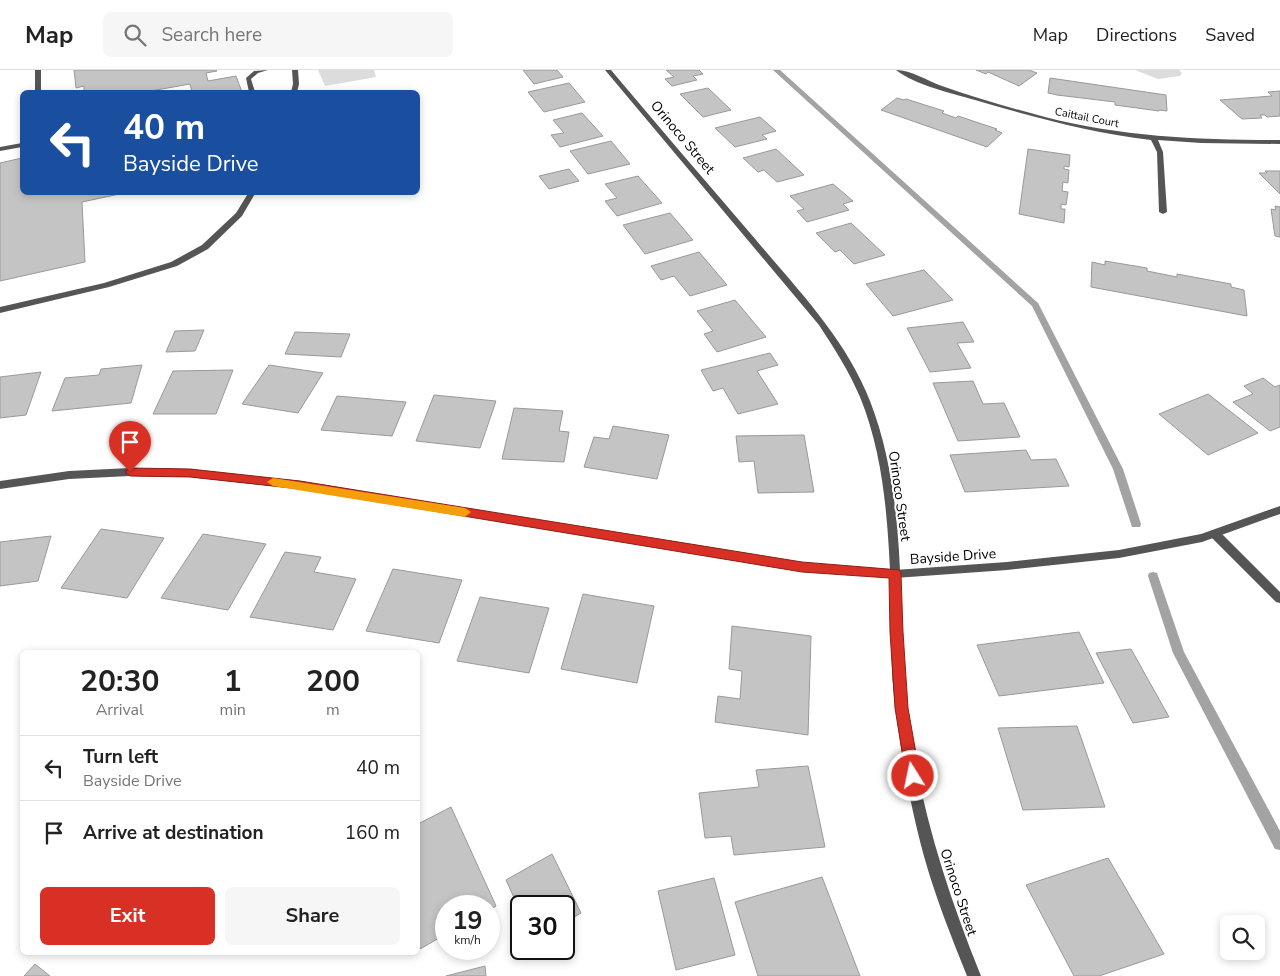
<!DOCTYPE html>
<style>
body{margin:0;font-family:"Nunito Sans",sans-serif;background:#f6f6f6;color:#222;height:100vh;display:flex;flex-direction:column;font-size:19px;white-space:nowrap}
*{box-sizing:border-box;margin:0}
p{font-size:16px;color:#767676}
.icon{flex:none;width:28px;height:28px;fill:none;stroke:currentColor;stroke-width:2;stroke-linecap:round;stroke-linejoin:round}
.map{position:relative;flex:1;overflow:hidden}
.drawer{position:absolute;left:20px;top:580px;width:400px;height:305px;display:flex;flex-direction:column;background:#fff;border-radius:8px;box-shadow:0 2px 8px #0003}
.drawer>*{flex:none}
.hud{position:absolute;left:20px;top:20px;width:400px;height:105px;border-radius:8px;box-shadow:0 2px 8px #0003;background:#1a4fa0;color:#fff;overflow:hidden}
.controls{position:absolute;left:1220px;top:845px;display:grid;gap:10px}
.controls a{display:grid;place-items:center;width:45px;height:45px;border-radius:8px;background:#fff;box-shadow:0 2px 8px #0003;font-size:25px}
.speed{position:absolute;left:435px;top:825px;display:flex;gap:10px;font-size:25px;font-weight:700;text-align:center}
.speed>*{display:grid;place-content:center;width:65px;height:65px;border-radius:50%;background:#fff;box-shadow:0 2px 8px #0003;line-height:1}
.speed small{font-size:12px;font-weight:400}
.speed .limit{border:2px solid #111;border-radius:8px;background:#fff;color:#111}
.pin{position:absolute;display:grid;place-items:center;width:42px;height:42px;color:#fff;margin:-51px -21px;border-radius:50% 50% 50% 0;rotate:-45deg;box-shadow:0 0 5px #0007}
.pin .icon{rotate:45deg}
.me{position:absolute;width:55px;margin:-28px;rotate:350deg;stroke-linejoin:round;filter:drop-shadow(0 0 4px #0008)}
.turn{display:flex;align-items:center;gap:18px;height:105px;padding:0 20px;font-size:22px}
.turn .icon{width:65px;height:65px;stroke-width:2.5}
.turn b{display:block;font-size:35px;line-height:42px}
.eta{display:flex;justify-content:space-evenly;align-items:center;height:85px;text-align:center}
.eta b{font-size:30px;font-weight:700;line-height:35px}
.action{display:flex;gap:10px;margin-top:auto;padding:10px 20px}
.action a{flex:1;height:58px;border-radius:8px;background:#d93025;color:#fff;font-size:20px;font-weight:700;line-height:58px;text-align:center}
.action a+a{background:#f6f6f6;color:#222}
ul{padding:0;list-style:none}
li{display:flex;align-items:center;gap:15px;height:65px;padding:0 20px;border-top:1px solid #e0e0e0}
li div{flex:1}
li b{display:block;font-size:19px}
li em{font-style:normal}
header{display:flex;align-items:center;gap:30px;box-sizing:border-box;height:70px;padding:0 25px;background:#fff;border-bottom:1px solid #e0e0e0}
header strong{font-size:24px}
nav{display:flex;gap:28px;margin-inline-start:auto;font-size:18px}
.search{width:350px;height:45px;background:#f6f6f6;display:flex;align-items:center;gap:12px;box-sizing:border-box;padding:0 18px;border-radius:8px;color:#767676;font-size:19px}
.map>svg:first-child{display:block}
.green{fill:#dcdcdc}
.lines{fill:none;stroke-linecap:round;stroke-linejoin:round}
.stream{fill:#a3a3a3;fill-rule:evenodd}
.building{fill:#c4c4c4;stroke:#999}
.service{fill:#555;fill-rule:evenodd}
.minor{fill:#555;fill-rule:evenodd}
.tertiary{fill:#555;fill-rule:evenodd}
.route{fill:#d93025;stroke:#8d1f18}
.slow{fill:#f59e0b}
.labels{text-anchor:middle;stroke-width:4;stroke-linejoin:round;paint-order:stroke}
.far-street-label{font-size:11px;fill:#000;stroke:#fff}
.street-label{font-size:14px;fill:#000;stroke:#fff}
</style>
<header>
<strong>Map</strong>
<div class="search"><svg class="icon" aria-label="search" viewBox="0 0 24 24"><circle cx="10" cy="10" r="6"/><path d="M15 15l6 6"/></svg>Search here</div>
<nav><a>Map</a><a>Directions</a><a>Saved</a></nav>
</header>
<div class="map">
<svg width="1280" height="906" viewBox="0 0 1280 906">
<rect width="100%" height="100%" fill="#fff"/>
<!-- green -->
<g class="green">
<polygon points="318,0 374,0 376,7 325,16"/>
<polygon points="1135,0 1179,0 1182,3 1180,6 1158,9"/>
</g>
<g class="lines">
<!-- stream -->
<g class="stream">
<polygon points="773,0 780,0 1038,233 1123,399 1141,454 1140,457 1132,457 1131,454 1113,399 1032,236"/>
<polygon points="1153,502 1157,503 1158,506 1184,582 1280,761 1280,780 1275,779 1173,583 1148,506 1149,503"/>
</g>
</g>
<!-- building -->
<g class="building">
<polygon points="74,0 216,0 217,1 206,3 208,11 236,6 242,22 192,22 190,14 145,22 84,22 84,16 76,18"/>
<polygon points="523,0 557,0 563,7 534,14"/>
<polygon points="666,0 699,0 703,4 693,6 697,10 672,16 665,9 674,7"/>
<polygon points="976,0 1029,0 1037,3 1019,16 988,2 986,4"/>
<polygon points="1050,8 1166,25 1167,41 1159,40 1159,41 1115,35 1115,32 1057,25 1048,23"/>
<polygon points="569,13 585,32 544,42 528,22"/>
<polygon points="708,18 731,40 703,47 680,24"/>
<polygon points="1280,21 1280,46 1267,47 1265,45 1260,45 1262,48 1242,49 1220,30 1272,26 1268,22"/>
<polygon points="897,28 904,30 906,29 944,41 942,43 956,48 958,46 997,59 995,60 1002,63 987,77 881,40"/>
<polygon points="582,43 603,66 560,77 551,65 564,63 553,50"/>
<polygon points="760,47 776,61 762,65 767,69 735,77 715,58"/>
<polygon points="611,71 630,94 588,104 570,81"/>
<polygon points="776,79 804,105 777,112 764,100 758,102 743,88"/>
<polygon points="1028,79 1070,85 1069,97 1064,96 1064,99 1069,100 1068,113 1063,112 1062,121 1068,122 1066,135 1061,134 1061,139 1065,139 1064,153 1019,144"/>
<polygon points="22,88 22,122 129,122 82,132 85,192 0,211 0,93"/>
<polygon points="569,99 579,111 549,119 539,106"/>
<polygon points="1265,101 1280,101 1280,124 1259,103 1267,103"/>
<polygon points="638,106 662,133 617,146 605,131 617,128 605,114"/>
<polygon points="833,114 853,131 843,134 849,140 807,152 797,141 804,139 790,126"/>
<polygon points="1275,136 1280,137 1280,167 1275,166 1271,139 1276,140"/>
<polygon points="670,143 693,170 645,184 623,155"/>
<polygon points="851,153 885,185 854,194 840,180 835,182 816,163"/>
<polygon points="699,182 727,215 690,226 674,206 661,210 651,196"/>
<polygon points="1105,191 1147,198 1147,201 1177,207 1177,204 1231,214 1231,217 1244,220 1247,246 1091,217 1092,192 1105,195"/>
<polygon points="924,200 953,230 893,246 866,214"/>
<polygon points="735,230 766,267 717,282 704,264 713,261 697,241"/>
<polygon points="963,252 974,272 957,273 971,298 930,302 907,258"/>
<polygon points="204,260 195,281 166,282 175,261"/>
<polygon points="295,262 350,264 341,287 285,284"/>
<polygon points="770,283 778,295 757,301 778,334 738,344 723,318 713,321 701,300"/>
<polygon points="142,295 131,333 52,341 65,308 99,305 101,299"/>
<polygon points="269,295 323,303 298,343 242,334"/>
<polygon points="233,300 216,344 153,344 173,301"/>
<polygon points="41,302 26,345 0,348 0,307"/>
<polygon points="1263,308 1275,317 1280,315 1280,357 1270,361 1233,332 1253,324 1244,316"/>
<polygon points="973,311 983,334 1004,333 1020,367 958,371 933,313"/>
<polygon points="1208,324 1258,363 1208,385 1159,344"/>
<polygon points="434,325 496,331 480,378 416,371"/>
<polygon points="337,326 406,332 392,366 321,360"/>
<polygon points="514,338 563,341 559,361 569,362 564,392 502,389"/>
<polygon points="613,356 669,365 657,409 584,397 594,367 609,369"/>
<polygon points="804,365 814,422 758,423 754,391 739,392 736,366"/>
<polygon points="1026,380 1031,390 1056,389 1069,416 965,422 950,385"/>
<polygon points="101,459 164,468 127,528 61,518"/>
<polygon points="203,464 266,474 228,540 161,528"/>
<polygon points="51,466 38,511 0,516 0,472"/>
<polygon points="285,482 321,487 314,502 356,509 333,560 250,547"/>
<polygon points="393,499 462,510 439,573 366,561"/>
<polygon points="583,524 654,536 637,613 561,599"/>
<polygon points="480,527 549,538 529,603 457,591"/>
<polygon points="732,556 811,566 808,665 715,652 718,626 740,629 742,601 729,599"/>
<polygon points="1079,562 1104,613 999,626 977,575"/>
<polygon points="1131,579 1169,647 1133,653 1096,583"/>
<polygon points="1077,656 1105,737 1023,740 998,658"/>
<polygon points="808,696 825,777 734,785 731,766 705,768 699,723 759,717 756,700"/>
<polygon points="451,737 496,836 489,840 489,836 446,836 446,864 420,879 418,872 418,754"/>
<polygon points="552,784 581,843 564,853 564,836 521,836 521,843 506,810"/>
<polygon points="1108,788 1164,884 1099,906 1074,906 1026,815"/>
<polygon points="822,807 860,906 758,906 735,832"/>
<polygon points="714,808 735,885 676,900 658,821"/>
<polygon points="35,894 50,906 24,906"/>
<polygon points="485,896 486,906 446,906"/>
</g>
<g class="lines">
<!-- service -->
<g class="service">
<rect x="35" y="0" width="6" height="22"/>
<polygon points="268,0 258,3 251,9 255,22 249,22 246,8 254,1"/>
<polygon points="292,0 298,0 299,14 297,22 291,22 293,14"/>
<polygon points="22,73 22,77 0,81 0,77"/>
<polygon points="249,122 256,122 242,146 208,179 177,196 109,217 0,243 0,237 104,213 171,192 202,175 236,143"/>
<polygon points="1215,460 1219,461 1280,522 1280,533 1276,532 1211,467 1210,464 1211,461"/>
</g>
<!-- minor -->
<g class="minor">
<path d="M 605,0 L 611,0 C 659,57 708,114 756,170 C 798,220 846,269 870,331 C 894,393 899,460 901,526 C 902,558 902,590 905,622 C 916,724 943,812 981,906 L 967,906 C 953,871 939,836 928,800 C 911,743 901,684 894,626 C 890,591 892,555 891,520 C 888,456 885,388 860,327 C 849,301 834,278 819,255 Z"/>
<path d="M 896,0 C 911,0 928,11 942,16 C 976,28 1011,38 1045,47 C 1122,67 1201,70 1280,70 L 1280,74 L 1201,73 L 1158,70 L 1163,82 L 1167,142 L 1163,144 L 1159,142 L 1157,82 L 1151,70 C 1091,63 1033,47 975,30 C 951,23 915,15 896,0 Z"/>
</g>
<!-- tertiary -->
<polygon class="tertiary" points="130,398 190,399 300,411 802,493 895,500 1007,492 1119,480 1201,464 1280,436 1280,444 1202,472 1119,488 1007,500 895,508 802,501 300,419 190,407 130,406 69,409 0,419 0,411 69,401"/>
</g>
<!-- route -->
<polygon class="route" points="130,398 190,399 300,411 802,492 900,500 901,504 903,562 908,638 920,706 918,711 913,713 908,711 906,706 895,638 890,562 889,508 802,502 300,419 190,407 130,406 125,402"/>
<!-- slow -->
<polygon class="slow" points="273,408 465,438 471,442 465,447 273,416 267,412"/>
<g class="labels">
<!-- far-street labels -->
<g class="far-street-label">
<text transform="translate(1087 47) rotate(11)" y="4">Caittail Court</text>
</g>
<!-- street labels -->
<g class="street-label">
<text transform="translate(683 67) rotate(50)" y="5">Orinoco Street</text>
<text transform="translate(900 426) rotate(82)" y="5">Orinoco Street</text>
<text transform="translate(953 486) rotate(-4)" y="5">Bayside Drive</text>
<text transform="translate(959 822) rotate(72)" y="5">Orinoco Street</text>
</g>
</g>
</svg>
<div class="controls">
<a><svg class="icon" aria-label="search" viewBox="0 0 24 24"><circle cx="10" cy="10" r="6"/><path d="M15 15l6 6"/></svg></a>
</div>
<div class="speed"><div>19<small>km/h</small></div><div class="limit">30</div></div>
<div class="pin" style="left:130px;top:402px;background:#d93025"><svg class="icon" aria-label="arrive" viewBox="0 0 24 24"><path d="M6 21V4h12l-3 4 3 4H6"/></svg></div>
<svg class="me" style="left:913px;top:706px" viewBox="-20 -20 40 40"><circle r="17" fill="#d93025" stroke="#fff" stroke-width="3"/><path d="M0-11L8 9 0 5-8 9z" fill="#fff"/></svg>
<div class="hud">
<div class="turn"><svg class="icon" aria-label="left" viewBox="0 0 24 24"><path d="M17 20v-9H6M10 6l-5 5 5 5"/></svg><div><b>40 m</b>Bayside Drive</div></div>
</div>
<section class="drawer">
<div class="eta">
<div><b>20:30</b><p>Arrival</p></div>
<div><b>1</b><p>min</p></div>
<div><b>200</b><p>m</p></div>
</div>
<ul>
<li><svg class="icon" aria-label="left" viewBox="0 0 24 24"><path d="M17 20v-9H6M10 6l-5 5 5 5"/></svg><div><b>Turn left</b><p>Bayside Drive</p></div><em>40 m</em></li>
<li><svg class="icon" aria-label="arrive" viewBox="0 0 24 24"><path d="M6 21V4h12l-3 4 3 4H6"/></svg><div><b>Arrive at destination</b></div><em>160 m</em></li>
</ul>
<div class="action"><a>Exit</a><a>Share</a></div>
</section>
</div>
